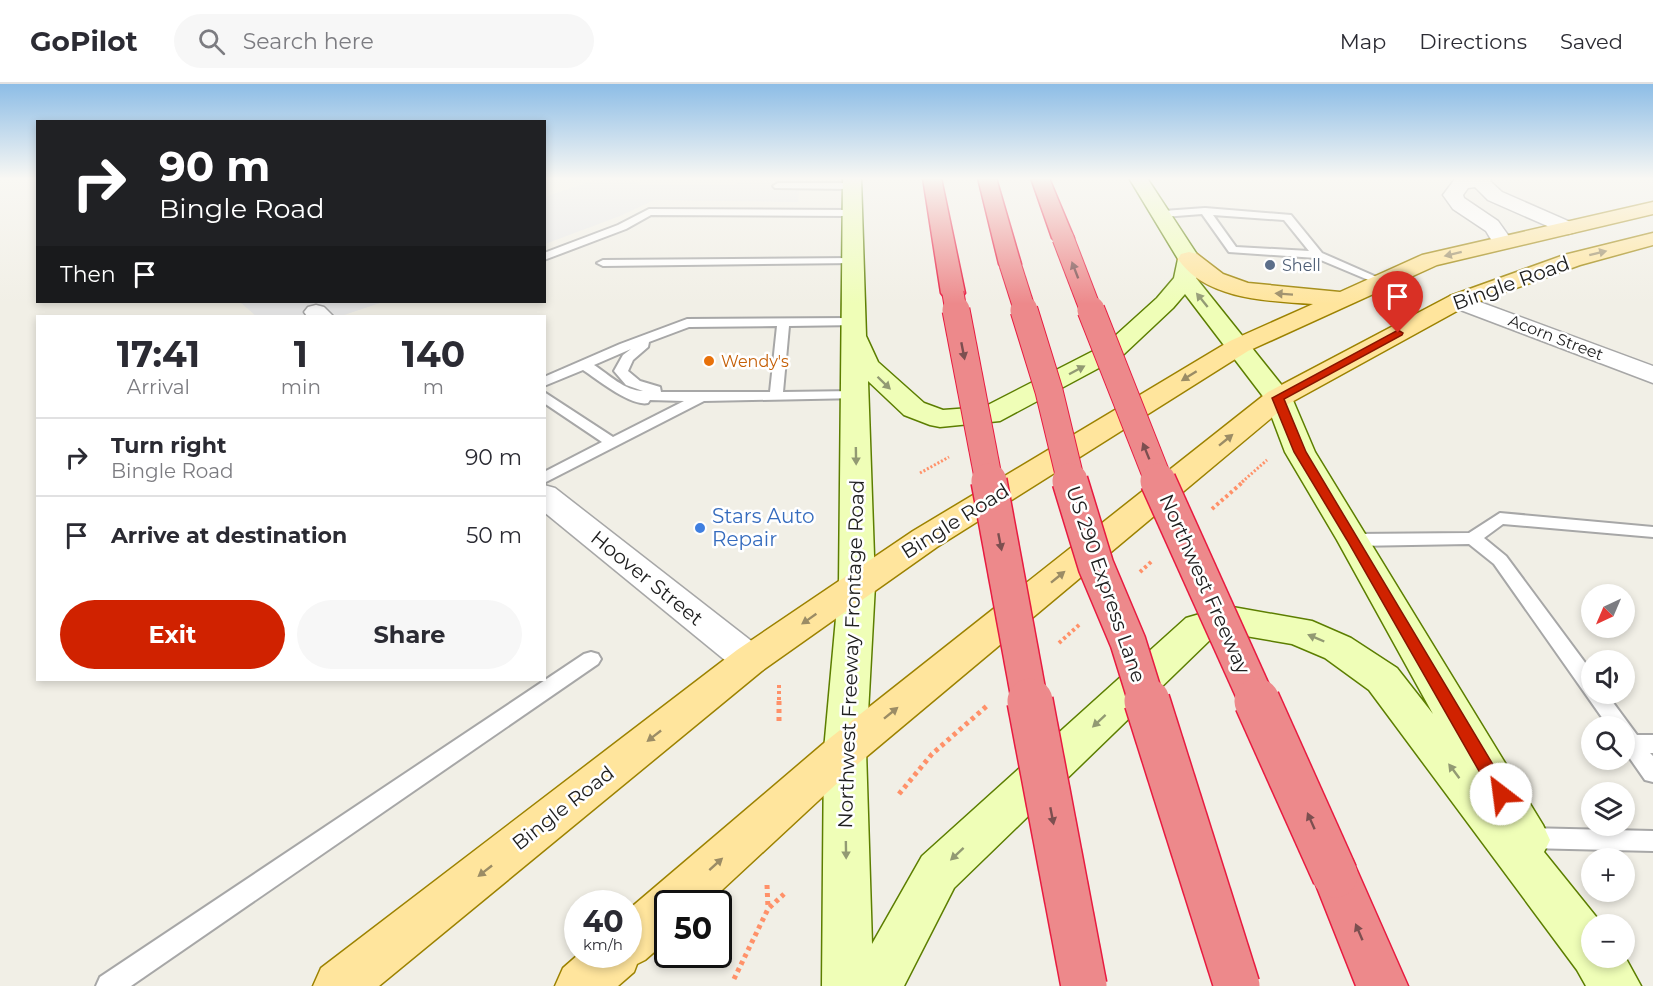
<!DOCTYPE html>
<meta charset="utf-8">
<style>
body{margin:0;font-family:Montserrat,sans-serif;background:#f7f7f7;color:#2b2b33;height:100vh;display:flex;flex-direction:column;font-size:22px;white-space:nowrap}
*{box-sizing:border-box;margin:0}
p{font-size:20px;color:#7c7c81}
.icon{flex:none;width:33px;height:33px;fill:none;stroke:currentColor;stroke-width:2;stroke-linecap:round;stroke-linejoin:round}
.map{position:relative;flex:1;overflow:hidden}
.drawer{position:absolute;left:36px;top:231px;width:510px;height:366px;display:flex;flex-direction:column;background:#fff;border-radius:0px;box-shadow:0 3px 9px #0003}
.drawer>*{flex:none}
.banner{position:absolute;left:36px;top:36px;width:510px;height:183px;border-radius:0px;box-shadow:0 3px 9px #0003;background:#202124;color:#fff;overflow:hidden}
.needle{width:39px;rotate:224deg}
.buttons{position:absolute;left:1581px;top:500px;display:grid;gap:12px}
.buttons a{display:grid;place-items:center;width:54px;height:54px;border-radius:50%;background:#fff;box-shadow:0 3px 9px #0003;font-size:30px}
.speed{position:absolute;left:564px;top:806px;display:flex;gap:12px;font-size:30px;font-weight:700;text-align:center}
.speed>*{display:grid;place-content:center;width:78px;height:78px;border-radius:50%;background:#fff;box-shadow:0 3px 9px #0003;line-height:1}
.speed small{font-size:15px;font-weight:400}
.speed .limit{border:3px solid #111;border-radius:9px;background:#fff;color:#111}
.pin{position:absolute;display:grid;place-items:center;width:51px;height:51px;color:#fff;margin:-62px -26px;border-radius:50% 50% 50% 0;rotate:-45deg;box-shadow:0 0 6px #0007}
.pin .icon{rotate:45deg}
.me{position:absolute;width:66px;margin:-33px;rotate:330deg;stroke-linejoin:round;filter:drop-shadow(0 0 4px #0008)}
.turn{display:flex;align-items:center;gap:21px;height:126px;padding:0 24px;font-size:27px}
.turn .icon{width:78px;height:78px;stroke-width:2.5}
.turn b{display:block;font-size:42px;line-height:51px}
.then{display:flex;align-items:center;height:57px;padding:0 24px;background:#0003;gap:12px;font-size:22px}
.eta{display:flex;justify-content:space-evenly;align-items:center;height:102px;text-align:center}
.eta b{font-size:36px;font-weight:700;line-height:42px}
.primary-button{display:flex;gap:12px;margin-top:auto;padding:12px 24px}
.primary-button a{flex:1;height:69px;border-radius:36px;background:#d02200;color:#fff;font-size:24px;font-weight:700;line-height:69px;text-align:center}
.primary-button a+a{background:#f7f7f7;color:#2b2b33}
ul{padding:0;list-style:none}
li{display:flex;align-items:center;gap:18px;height:78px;padding:0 24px;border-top:2px solid #e1e1e2}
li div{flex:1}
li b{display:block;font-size:22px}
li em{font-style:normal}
header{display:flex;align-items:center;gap:36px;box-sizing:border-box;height:84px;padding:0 30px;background:#fff;border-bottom:2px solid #e1e1e2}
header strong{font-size:28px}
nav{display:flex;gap:33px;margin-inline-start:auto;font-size:21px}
.search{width:420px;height:54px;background:#f7f7f7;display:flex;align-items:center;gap:15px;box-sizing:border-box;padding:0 21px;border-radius:33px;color:#7c7c81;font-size:22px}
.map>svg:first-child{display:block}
.parking{fill:#e8e8e8}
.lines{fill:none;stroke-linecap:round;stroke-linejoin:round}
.service-casing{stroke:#a7a7a7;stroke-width:4}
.minor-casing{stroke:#a7a7a7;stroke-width:3}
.tertiary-casing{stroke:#a7a7a7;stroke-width:3}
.secondary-casing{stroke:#5c7e00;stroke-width:3}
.primary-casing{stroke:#9c8200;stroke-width:3}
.motorway-casing{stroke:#e81b40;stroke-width:3}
.path-far2{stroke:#ff9169;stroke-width:3;stroke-dasharray:2 2;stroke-linecap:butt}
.path-far1{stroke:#ff9169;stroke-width:4;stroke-dasharray:3 3;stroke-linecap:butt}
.path{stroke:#ff9169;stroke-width:5;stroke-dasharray:4 4;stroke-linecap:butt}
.service{fill:#fff;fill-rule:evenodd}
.minor{fill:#fff;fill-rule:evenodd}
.tertiary{fill:#fff;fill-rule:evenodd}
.secondary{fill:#effeb7;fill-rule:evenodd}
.primary{fill:#ffe59d;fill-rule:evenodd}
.motorway{fill:#ed898b;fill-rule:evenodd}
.motorway-bridge-far3-casing{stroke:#e81b40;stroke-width:23;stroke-linecap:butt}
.motorway-bridge-far2-casing{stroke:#e81b40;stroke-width:29;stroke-linecap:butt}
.motorway-bridge-far1-casing{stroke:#e81b40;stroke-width:38;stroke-linecap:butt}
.motorway-bridge-casing{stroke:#e81b40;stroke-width:48;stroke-linecap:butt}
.motorway-bridge-far3{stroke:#ed898b;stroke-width:21}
.motorway-bridge-far2{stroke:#ed898b;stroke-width:27}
.motorway-bridge-far1{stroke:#ed898b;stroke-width:35}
.motorway-bridge{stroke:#ed898b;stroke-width:45}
.oneway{fill:#9b8c65}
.oneway2{fill:#7c4f50}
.oneway3{fill:#929a73}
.route{fill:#d02200;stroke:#871600;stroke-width:1.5}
.service-dot{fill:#5c6f8a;stroke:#fff;stroke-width:2}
.food-dot{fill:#e8710a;stroke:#fff;stroke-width:2}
.shop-dot{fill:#3f7fe0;stroke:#fff;stroke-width:2}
.labels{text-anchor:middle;stroke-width:5;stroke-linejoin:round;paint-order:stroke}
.far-service-label{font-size:16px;fill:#4e5e75;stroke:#fff;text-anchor:start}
.far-street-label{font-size:16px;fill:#202020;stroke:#fff}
.far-food-label{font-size:16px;fill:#c56008;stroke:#fff;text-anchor:start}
.street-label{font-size:20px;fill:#202020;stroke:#fff}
.shop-label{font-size:20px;fill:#366cbe;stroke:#fff;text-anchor:start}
</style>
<header>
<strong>GoPilot</strong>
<div class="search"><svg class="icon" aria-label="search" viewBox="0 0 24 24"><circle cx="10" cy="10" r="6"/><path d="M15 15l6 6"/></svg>Search here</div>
<nav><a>Map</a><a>Directions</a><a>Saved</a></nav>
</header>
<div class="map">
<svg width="1653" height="902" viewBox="0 0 1653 902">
<rect width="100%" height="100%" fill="#f1efe6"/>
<!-- parking -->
<g class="parking">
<polygon points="601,94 625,94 642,101 736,101 743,94 801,94 798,118 654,116 620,132 545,160 545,113"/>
<polygon points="240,218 383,218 341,232 256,232"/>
</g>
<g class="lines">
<defs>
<g id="service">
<polygon points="778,99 852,99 857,102 852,105 775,104 773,102"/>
<path d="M 1205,124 L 1291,131 L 1322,169 L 1388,198 L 1382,201 L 1378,200 L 1316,174 L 1229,168 L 1202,130 L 1163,133 L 1158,130 L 1163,127 ZM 1213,131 L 1284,136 L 1309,167 L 1236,163 Z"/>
<polygon points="649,125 851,126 856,129 851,132 651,131 626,145 544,176 544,169 618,141"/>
<polygon points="852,174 857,177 856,179 603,182 597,179 603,176"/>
<path d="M 854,234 L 858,235 L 858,241 L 789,242 L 783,308 L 855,307 L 862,311 L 860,314 L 704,317 L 544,399 L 544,388 L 602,358 L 544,319 L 544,308 L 613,353 L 684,317 L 650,316 L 648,319 C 631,323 597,295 583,286 L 544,302 L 544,293 L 620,260 L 687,235 ZM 777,242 L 770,308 L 661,308 L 660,303 L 640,297 L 628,287 L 633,276 L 648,263 L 649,258 L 689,243 ZM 631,265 L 623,271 L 614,287 L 626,301 L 643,307 C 625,307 608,290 594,281 Z"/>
<polygon points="1500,429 1653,443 1653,453 1503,440 1484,454 1506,472 1592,588 1592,609 1606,609 1637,651 1653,651 1653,669 1650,669 1653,672 1653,698 1645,696 1624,666 1624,642 1608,642 1494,480 1469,460 1354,462 1348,460 1346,456 1348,452 1354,450 1469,449"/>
<polygon points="591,568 598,570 601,575 598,580 131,902 96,902 100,893 584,570"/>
<polygon points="1527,744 1653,747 1653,767 1527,764 1519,761 1516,754 1519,747"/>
</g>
<g id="minor">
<polygon points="1458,210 1653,282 1653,299 1450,222 1446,217 1450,212"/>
<polygon points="316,221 324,223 333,232 307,232 304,228 308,223"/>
<polygon points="544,401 555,404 763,566 769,576 763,586 750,591 737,586 544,428"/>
</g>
<polygon id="tertiary" points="1460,94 1492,94 1490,97 1502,108 1575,140 1578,144 1575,148 1568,150 1561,148 1488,116 1475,103 1468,104 1463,111 1464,114 1498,137 1513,158 1509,162 1502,164 1495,162 1486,147 1453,125 1443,111 1455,95"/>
<path id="secondary" d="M 843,94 L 861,94 L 866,252 L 878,278 L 924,319 L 943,326 L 984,323 L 1105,261 L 1157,214 L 1174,194 L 1178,175 L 1129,94 L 1147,94 L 1200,175 L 1196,194 L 1292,314 L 1315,368 L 1543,741 L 1550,756 L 1544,768 L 1602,840 L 1592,840 L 1592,873 L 1624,873 L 1624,871 L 1641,902 L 1586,902 L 1577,886 L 1369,606 L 1325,574 L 1292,560 L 1228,549 L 1212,554 L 954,804 L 904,902 L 822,902 L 824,666 L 839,501 ZM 1185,210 L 1265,315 L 1285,368 L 1337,456 L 1433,630 L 1397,584 L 1351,554 L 1312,537 L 1227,522 L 1186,534 L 922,772 L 872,860 L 866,666 L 875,501 L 868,297 L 904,331 L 930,341 L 940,343 L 1000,337 L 1123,271 L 1173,224 Z"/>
<g id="primary">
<path d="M 1653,118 L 1653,130 L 1437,181 L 1248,267 L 937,463 L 763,586 L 379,902 L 313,902 L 321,884 L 737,566 L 913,447 L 1230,257 L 1313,220 C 1269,217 1206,216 1178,175 L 1181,170 L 1189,168 L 1197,170 L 1223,190 L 1248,199 L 1340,208 L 1422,171 Z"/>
<polygon points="1653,149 1653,161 1580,181 1466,222 1288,320 860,678 708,819 668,819 668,856 645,876 637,880 634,888 618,902 555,902 563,884 579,870 628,870 628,826 830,654 1268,308 1450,212 1564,171"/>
</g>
<g id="motorway">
<polygon points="923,94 941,94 965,209 961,214 953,216 945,214 941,209"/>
<polygon points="978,94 996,94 1021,180 1018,185 1010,187 1002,185 999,180"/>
<polygon points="1031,94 1049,94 1074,154 1070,158 1063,160 1056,158 1052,154"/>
<polygon points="1335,769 1352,775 1408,902 1356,902 1312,791 1318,775"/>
</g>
</defs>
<!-- service casing -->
<use href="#service" class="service-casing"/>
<!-- minor casing -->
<use href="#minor" class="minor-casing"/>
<!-- tertiary casing -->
<use href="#tertiary" class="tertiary-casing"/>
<!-- secondary casing -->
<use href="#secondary" class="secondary-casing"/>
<!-- primary casing -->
<use href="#primary" class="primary-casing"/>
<!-- motorway casing -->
<use href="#motorway" class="motorway-casing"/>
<!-- path-far2 -->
<g class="path-far2">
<polyline points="920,389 949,373"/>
<polyline points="1242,398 1267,376"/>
</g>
<!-- path-far1 -->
<g class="path-far1">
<polyline points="1212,425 1244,397"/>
<polyline points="1140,488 1152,477"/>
<polyline points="1059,559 1080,540"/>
<polyline points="779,601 779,619"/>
</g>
<!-- path -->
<g class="path">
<polyline points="779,617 779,639"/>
<polyline points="899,710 932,670 988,621"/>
<polyline points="767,801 768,824"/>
<polyline points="734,895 768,825 784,810"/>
</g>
<!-- service -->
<use href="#service" class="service"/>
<!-- minor -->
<use href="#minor" class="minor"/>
<!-- tertiary -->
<use href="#tertiary" class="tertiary"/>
<!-- secondary -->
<use href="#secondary" class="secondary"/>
<!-- primary -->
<use href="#primary" class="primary"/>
<!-- motorway -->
<use href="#motorway" class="motorway"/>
<defs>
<g id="motorway-bridge-far3">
<polyline points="1063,154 1091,227"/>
<polyline points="1010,180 1025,227"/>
<polyline points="953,209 956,227"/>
</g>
<g id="motorway-bridge-far2">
<polyline points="956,226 989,398"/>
<polyline points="1024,226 1049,307 1071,398"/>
<polyline points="1091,226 1159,398"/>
</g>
<g id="motorway-bridge-far1">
<polyline points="989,397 1030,619"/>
<polyline points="1070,397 1096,482 1128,558 1147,619"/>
<polyline points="1158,397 1258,619"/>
</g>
<g id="motorway-bridge">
<polyline points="1030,617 1084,902"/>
<polyline points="1147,617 1237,902"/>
<polyline points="1257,617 1335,791"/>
</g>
</defs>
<!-- motorway-bridge-far3 casing -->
<use href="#motorway-bridge-far3" class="motorway-bridge-far3-casing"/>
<!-- motorway-bridge-far2 casing -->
<use href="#motorway-bridge-far2" class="motorway-bridge-far2-casing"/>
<!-- motorway-bridge-far1 casing -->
<use href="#motorway-bridge-far1" class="motorway-bridge-far1-casing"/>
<!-- motorway-bridge casing -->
<use href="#motorway-bridge" class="motorway-bridge-casing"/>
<!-- motorway-bridge-far3 -->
<use href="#motorway-bridge-far3" class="motorway-bridge-far3"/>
<!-- motorway-bridge-far2 -->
<use href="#motorway-bridge-far2" class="motorway-bridge-far2"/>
<!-- motorway-bridge-far1 -->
<use href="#motorway-bridge-far1" class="motorway-bridge-far1"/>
<!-- motorway-bridge -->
<use href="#motorway-bridge" class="motorway-bridge"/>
</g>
<!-- one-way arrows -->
<defs><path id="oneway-solid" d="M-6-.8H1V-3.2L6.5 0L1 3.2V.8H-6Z" transform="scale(1.5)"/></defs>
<g class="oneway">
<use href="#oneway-solid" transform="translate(1598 169) rotate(-14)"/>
<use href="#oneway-solid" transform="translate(1453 170) rotate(166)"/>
<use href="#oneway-solid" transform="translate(1284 210) rotate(-176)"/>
<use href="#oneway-solid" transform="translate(1189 292) rotate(148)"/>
<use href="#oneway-solid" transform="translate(1226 356) rotate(-39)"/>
<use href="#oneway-solid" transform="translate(1058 493) rotate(-39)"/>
<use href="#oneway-solid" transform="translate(809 535) rotate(145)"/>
<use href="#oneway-solid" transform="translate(891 629) rotate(-39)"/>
<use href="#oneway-solid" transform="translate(654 652) rotate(142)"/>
<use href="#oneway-solid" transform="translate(716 780) rotate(-42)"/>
<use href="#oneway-solid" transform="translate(485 787) rotate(142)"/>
</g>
<g class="oneway2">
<use href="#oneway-solid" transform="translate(1075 186) rotate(-111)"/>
<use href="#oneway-solid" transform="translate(963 267) rotate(79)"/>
<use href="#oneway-solid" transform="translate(1146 367) rotate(-112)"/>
<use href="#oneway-solid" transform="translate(1000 458) rotate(79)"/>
<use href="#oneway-solid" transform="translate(1052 732) rotate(79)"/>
<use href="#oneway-solid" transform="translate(1311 737) rotate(-114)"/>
<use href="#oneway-solid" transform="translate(1359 848) rotate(-113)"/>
</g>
<g class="oneway3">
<use href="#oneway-solid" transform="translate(1202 216) rotate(-129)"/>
<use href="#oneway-solid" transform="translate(1077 286) rotate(-28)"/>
<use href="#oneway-solid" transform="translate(884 299) rotate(44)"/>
<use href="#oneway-solid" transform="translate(856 372) rotate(89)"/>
<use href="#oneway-solid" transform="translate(1316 554) rotate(-157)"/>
<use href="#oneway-solid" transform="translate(1099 637) rotate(137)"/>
<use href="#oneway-solid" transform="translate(1454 687) rotate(-127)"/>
<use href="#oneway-solid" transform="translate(846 766) rotate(89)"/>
<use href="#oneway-solid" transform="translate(957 770) rotate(137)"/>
</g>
<!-- sky -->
<linearGradient id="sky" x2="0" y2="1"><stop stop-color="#8dbde6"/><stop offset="0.43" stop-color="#f9f8f4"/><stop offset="1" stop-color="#f9f8f4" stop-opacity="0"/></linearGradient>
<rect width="1653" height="220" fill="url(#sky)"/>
<!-- route -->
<polygon class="route" points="1398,246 1403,249 1402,251 1284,315 1306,368 1507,704 1510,710 1507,715 1501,718 1495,715 1347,456 1294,368 1272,314"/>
<!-- markers -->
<circle class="service-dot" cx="1270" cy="181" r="6"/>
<circle class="food-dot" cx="709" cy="277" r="6"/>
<circle class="shop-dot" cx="700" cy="444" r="6"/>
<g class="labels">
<!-- far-service labels -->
<g class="far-service-label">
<text x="1282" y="187">Shell</text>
</g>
<!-- far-street labels -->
<g class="far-street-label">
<text transform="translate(1556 253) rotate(21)" y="6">Acorn Street</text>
</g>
<!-- far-food labels -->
<g class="far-food-label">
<text x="721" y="283">Wendy's</text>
</g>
<!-- street labels -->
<g class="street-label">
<text transform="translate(1511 199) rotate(-20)" y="7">Bingle Road</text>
<text transform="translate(955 437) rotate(-32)" y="7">Bingle Road</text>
<text transform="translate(647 494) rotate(39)" y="7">Hoover Street</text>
<text transform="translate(1106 500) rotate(71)" y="7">US 290 Express Lane</text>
<text transform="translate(1205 500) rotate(66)" y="7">Northwest Freeway</text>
<text transform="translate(851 570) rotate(-88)" y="7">Northwest Freeway Frontage Road</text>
<text transform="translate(563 724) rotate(-38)" y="7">Bingle Road</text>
</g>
<!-- shop labels -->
<g class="shop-label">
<text x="712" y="439">Stars Auto<tspan x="712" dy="23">Repair</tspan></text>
</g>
</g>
</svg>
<div class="buttons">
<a><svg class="needle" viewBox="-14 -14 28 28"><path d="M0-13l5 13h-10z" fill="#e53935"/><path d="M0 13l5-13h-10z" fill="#7c7c81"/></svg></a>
<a><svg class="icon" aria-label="sound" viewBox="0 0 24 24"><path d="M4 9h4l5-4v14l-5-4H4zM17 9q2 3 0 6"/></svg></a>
<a><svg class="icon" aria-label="search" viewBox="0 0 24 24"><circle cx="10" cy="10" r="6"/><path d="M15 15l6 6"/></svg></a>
<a><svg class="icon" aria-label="layers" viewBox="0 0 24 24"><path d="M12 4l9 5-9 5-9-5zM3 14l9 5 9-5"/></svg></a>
<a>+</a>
<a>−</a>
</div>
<div class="speed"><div>40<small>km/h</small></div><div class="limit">50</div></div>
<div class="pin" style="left:1398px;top:249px;background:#d93025"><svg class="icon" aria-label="arrive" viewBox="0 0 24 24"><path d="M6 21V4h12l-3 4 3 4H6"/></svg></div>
<svg class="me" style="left:1501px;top:710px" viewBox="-20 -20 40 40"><circle r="19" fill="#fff"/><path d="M0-13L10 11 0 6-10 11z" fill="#d02200"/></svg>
<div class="banner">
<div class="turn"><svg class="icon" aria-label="right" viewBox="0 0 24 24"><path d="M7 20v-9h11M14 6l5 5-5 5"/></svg><div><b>90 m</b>Bingle Road</div></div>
<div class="then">Then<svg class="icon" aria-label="arrive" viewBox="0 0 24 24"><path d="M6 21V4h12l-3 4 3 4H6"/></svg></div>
</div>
<section class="drawer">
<div class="eta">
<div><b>17:41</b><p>Arrival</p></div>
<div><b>1</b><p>min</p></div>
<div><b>140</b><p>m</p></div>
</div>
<ul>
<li><svg class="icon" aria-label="right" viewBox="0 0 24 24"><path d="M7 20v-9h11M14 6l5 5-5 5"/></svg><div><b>Turn right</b><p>Bingle Road</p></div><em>90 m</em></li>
<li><svg class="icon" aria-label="arrive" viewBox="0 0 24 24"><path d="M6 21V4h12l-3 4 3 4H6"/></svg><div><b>Arrive at destination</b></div><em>50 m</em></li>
</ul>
<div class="primary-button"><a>Exit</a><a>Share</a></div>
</section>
</div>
